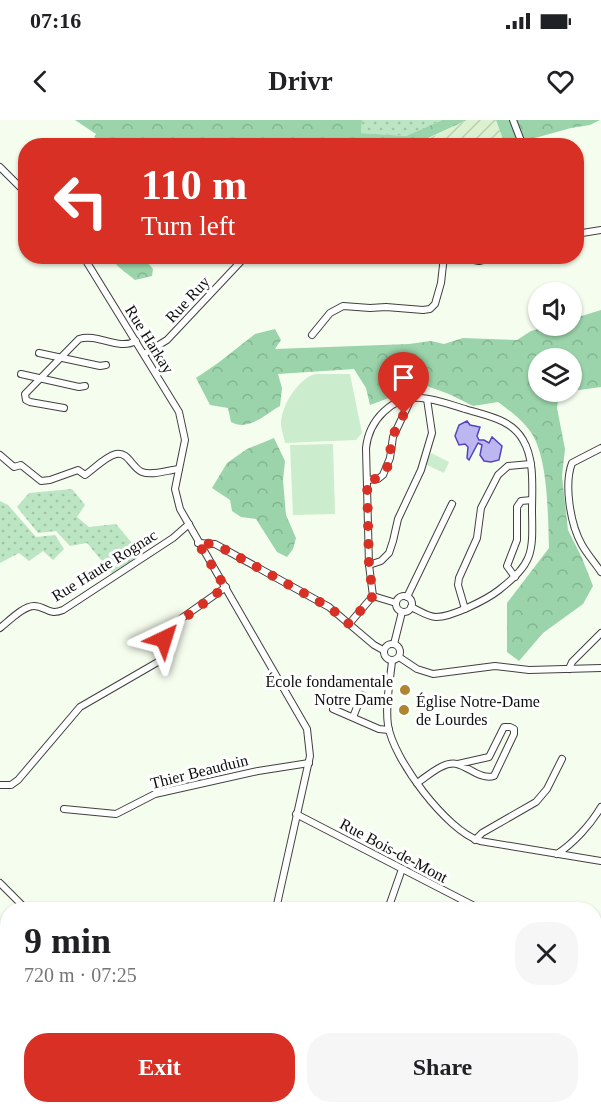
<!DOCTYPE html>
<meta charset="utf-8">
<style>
body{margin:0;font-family:Georgia,serif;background:#f6f6f6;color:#202124;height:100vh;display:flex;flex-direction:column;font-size:22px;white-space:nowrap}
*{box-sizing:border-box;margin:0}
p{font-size:20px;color:#757577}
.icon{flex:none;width:33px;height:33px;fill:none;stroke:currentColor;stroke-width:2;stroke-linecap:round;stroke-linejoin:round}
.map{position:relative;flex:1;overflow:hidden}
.sheet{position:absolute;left:0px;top:782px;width:602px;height:212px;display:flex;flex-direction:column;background:#fff;border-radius:24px 24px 0 0;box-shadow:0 2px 4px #0004}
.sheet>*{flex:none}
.banner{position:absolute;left:18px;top:18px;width:566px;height:126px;border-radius:24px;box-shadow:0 2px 4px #0004;background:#d93025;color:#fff;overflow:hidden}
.tools{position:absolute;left:528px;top:162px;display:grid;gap:12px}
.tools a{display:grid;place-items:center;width:54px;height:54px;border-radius:50%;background:#fff;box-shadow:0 2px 4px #0004;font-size:30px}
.pin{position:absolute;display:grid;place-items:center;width:51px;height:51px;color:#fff;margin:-62px -26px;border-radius:50% 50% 50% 0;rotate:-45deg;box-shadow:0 0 6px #0007}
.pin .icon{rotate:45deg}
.me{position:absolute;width:66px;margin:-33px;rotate:41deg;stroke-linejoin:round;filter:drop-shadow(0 0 4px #0008)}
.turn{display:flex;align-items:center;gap:21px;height:126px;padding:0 24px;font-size:27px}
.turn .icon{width:78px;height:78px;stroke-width:2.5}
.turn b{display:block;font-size:42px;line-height:51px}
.round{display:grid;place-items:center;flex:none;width:63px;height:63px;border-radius:24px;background:#f6f6f6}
.overview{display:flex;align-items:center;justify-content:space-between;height:102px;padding:0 24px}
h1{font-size:36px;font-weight:800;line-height:45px}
.cta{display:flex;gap:12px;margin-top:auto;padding:12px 24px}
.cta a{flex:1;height:69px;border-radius:24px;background:#d93025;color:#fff;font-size:24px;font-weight:800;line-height:69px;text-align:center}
.cta a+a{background:#f6f6f6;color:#202124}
.status{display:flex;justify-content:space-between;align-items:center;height:42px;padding:0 30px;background:#fff;direction:ltr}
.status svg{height:16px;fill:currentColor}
header{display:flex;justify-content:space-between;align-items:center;height:78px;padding:0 24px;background:#fff;font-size:27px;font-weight:800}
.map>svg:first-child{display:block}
.farmland{fill:url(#farmland-furrows)}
.grass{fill:url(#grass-dots)}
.forest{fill:url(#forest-crowns)}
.cemetery{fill:url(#cemetery-stones)}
.pitch{fill:#ccedcd}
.water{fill:#bcb7f0;stroke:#5345c0;stroke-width:1.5}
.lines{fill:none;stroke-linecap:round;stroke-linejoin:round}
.minor-casing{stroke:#404040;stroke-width:8}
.minor{stroke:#fff;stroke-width:6}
.route{stroke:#d93025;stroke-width:10;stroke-dasharray:0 18}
.poi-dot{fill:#af8532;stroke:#fff;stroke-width:2}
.labels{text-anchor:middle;stroke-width:6;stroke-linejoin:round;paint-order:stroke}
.street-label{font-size:16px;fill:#0d0d0d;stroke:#fff}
.poi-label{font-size:16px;fill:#0d0d0d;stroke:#fff;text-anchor:end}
</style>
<div class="status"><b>07:16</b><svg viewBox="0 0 49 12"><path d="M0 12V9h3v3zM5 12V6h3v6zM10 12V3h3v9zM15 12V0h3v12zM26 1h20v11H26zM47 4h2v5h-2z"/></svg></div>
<header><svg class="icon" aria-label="back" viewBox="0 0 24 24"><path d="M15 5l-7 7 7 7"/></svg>Drivr<svg class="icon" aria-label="heart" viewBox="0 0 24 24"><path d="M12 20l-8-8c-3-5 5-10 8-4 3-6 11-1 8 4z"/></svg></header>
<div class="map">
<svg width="601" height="992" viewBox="0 0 601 992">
<defs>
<pattern id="farmland-furrows" width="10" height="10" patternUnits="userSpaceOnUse" patternTransform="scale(1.5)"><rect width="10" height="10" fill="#dcf1d0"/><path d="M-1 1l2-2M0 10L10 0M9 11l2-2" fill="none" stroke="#bccdb1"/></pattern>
<pattern id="grass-dots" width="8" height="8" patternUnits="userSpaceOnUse" patternTransform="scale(1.5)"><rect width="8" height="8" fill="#bbe5c3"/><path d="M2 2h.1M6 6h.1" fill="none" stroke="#a0c3a6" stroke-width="1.8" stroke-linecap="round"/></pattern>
<pattern id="forest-crowns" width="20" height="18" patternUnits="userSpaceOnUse" patternTransform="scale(1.5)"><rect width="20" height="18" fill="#9bd4aa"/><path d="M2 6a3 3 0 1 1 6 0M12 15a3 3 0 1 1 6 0" fill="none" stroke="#84b591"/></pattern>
<pattern id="cemetery-stones" width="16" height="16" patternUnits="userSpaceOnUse" patternTransform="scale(1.5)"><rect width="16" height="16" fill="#c1ddc2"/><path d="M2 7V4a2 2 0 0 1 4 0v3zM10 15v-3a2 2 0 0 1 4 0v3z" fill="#a5bca6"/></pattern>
</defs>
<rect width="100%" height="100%" fill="#f5fdee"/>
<!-- farmland -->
<polygon class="farmland" points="467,0 496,0 505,25 413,26"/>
<!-- grass -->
<g class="grass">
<polygon points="362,0 442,0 406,16 361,13"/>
<polygon points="72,369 85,385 77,397 89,407 116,404 141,434 112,453 87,423 70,426 56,411 38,413 17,387 29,373"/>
<polygon points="0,381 8,385 36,417 55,415 64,429 53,440 43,431 29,441 19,433 0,443"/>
</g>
<!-- forest -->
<g class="forest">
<polygon points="75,0 362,0 361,13 406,16 442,0 467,0 413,25 108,26 94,17 96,14"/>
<polygon points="496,0 509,0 520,25 505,25"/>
<polygon points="516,0 600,0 590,5 571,8 524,21"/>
<path d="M 122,136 L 143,137 L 153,149 L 152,156 L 135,160 C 128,154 121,150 115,143 Z"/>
<path d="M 601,190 L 601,267 L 572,271 L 572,238 L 538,238 L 538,272 L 571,272 L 559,273 L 557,288 L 565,329 L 562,356 L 568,410 L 582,438 L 593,466 L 583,484 L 543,513 L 519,541 L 507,532 L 507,483 L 549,428 C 548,398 548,355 538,327 C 532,307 514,294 498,282 L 473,286 L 449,274 L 424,265 L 370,285 L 366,268 L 354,249 L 278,254 L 282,268 L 280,286 C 265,294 249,312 231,302 L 228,288 L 210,285 L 196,258 L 218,243 L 255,214 L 275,209 L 281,220 L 275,229 L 409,224 L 431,221 L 444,224 L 463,218 L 517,220 L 531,211 L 549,206 L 572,206 L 572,199 Z"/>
<polygon points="274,318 285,341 283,360 286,395 296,418 293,429 287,437 277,432 256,399 241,397 232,391 230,380 212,368 227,343 247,329"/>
</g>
<!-- cemetery -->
<polygon class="cemetery" points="594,976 601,978 601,992 472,991 474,986 594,986"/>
<!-- pitch -->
<g class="pitch">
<path d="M 315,254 L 350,254 L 362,313 L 356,320 L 285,323 C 284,317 281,309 281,304 C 281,286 298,259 315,254 Z"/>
<polygon points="333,324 335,394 293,395 290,325"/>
<polygon points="431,333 449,342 444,353 425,344"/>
</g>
<!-- water -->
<polygon class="water" points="467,301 470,305 480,307 477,316 479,320 484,320 489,323 492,317 502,326 499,340 491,342 484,341 480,335 482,325 478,323 469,340 467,338 468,327 465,324 459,325 455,316 459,305"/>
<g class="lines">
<defs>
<g id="minor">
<polyline points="513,0 523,26"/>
<polyline points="0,47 26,73"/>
<polyline points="576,114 601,110"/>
<polyline points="83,136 179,292 185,320 175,369 180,389 307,609 310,636 276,789"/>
<polyline points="453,136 479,141 500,136"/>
<polyline points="312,215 330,193 343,186 370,188 386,187 423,190 430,189 435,184 441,163 444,136"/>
<polyline points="39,233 100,246 106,245"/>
<polyline points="144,234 167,220 246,136"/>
<polyline points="21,254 79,267 85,266"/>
<path d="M 64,288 L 30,282 L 26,280 L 25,274 L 79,219 C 98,213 118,231 136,221"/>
<path d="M 601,328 L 572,343 C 564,364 570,404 582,425 C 587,434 595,443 601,452"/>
<path d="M 0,335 L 14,347 L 21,345 L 41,361 L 50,360 L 78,350 L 85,355 C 94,349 106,336 116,334 C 128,331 132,348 142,352 C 152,356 168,350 179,349"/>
<polyline points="367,360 378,359 383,355 390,338 393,317 411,279"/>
<polyline points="198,423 215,424 329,487 374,525 383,530"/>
<polyline points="369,445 381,441 389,433 393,421 398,399 421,350 432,313 427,279"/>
<polyline points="515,457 507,446 517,420 517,387 521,381 532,380"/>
<path d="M 373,476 L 369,445 L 366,328 C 369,300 392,276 421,278 C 436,279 451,285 465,289 C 487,296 511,299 523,320 C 535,340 532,369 532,392 C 533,434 533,443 499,470 C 486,480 452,497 436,497 C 428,497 418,490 411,487"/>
<circle cx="404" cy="484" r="8"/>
<polyline points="407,477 452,384"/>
<polyline points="465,489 458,465 459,458 477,418 481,388 498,355 508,346 531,344"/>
<polyline points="349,504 373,476 396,483"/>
<path d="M 0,508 C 9,501 23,486 34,486 C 46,486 48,496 63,490 L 173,418 L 189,404"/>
<circle cx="392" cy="532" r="8"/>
<polyline points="394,524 402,492"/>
<polyline points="399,537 417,549 433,554 495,546 529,550 601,548"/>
<path d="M 392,541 C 390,562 385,585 388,605 C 393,639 447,711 480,721 L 601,741"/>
<polyline points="569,549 572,542 601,513"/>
<polyline points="333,589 379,609 389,610"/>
<polyline points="353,597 362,575"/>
<path d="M 417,663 C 428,656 443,641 457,644 C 469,647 481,660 494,656 L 514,614 L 514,609 L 510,607 L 504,607 L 489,637 L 458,644"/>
<polyline points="0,665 11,665 18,660 80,587 170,535 171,531 164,519 165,513 182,498 226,467"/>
<polyline points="64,689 116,694 155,674 258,651 309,643"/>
<polyline points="296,694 480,789"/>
<polyline points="475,720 482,713 536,682 547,669 562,639"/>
<path d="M 557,734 C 574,723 591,704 601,687"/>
<polyline points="0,763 26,789"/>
<polyline points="388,789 402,749"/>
<polyline points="0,811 8,811"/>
<polyline points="594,824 601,827"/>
<polyline points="0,864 8,875"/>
<polyline points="594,919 601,920"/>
<polyline points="0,926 8,921"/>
<polyline points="145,992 152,986"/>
<polyline points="282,992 284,986"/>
<polyline points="349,992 350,986"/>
<polyline points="406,992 407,986"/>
</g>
</defs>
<!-- minor casing -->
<use href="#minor" class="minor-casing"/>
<!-- minor -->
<use href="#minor" class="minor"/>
</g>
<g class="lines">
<!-- route -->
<path class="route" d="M 164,519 L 165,513 L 225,467 L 198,423 L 215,424 L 329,487 L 349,504 L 373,476 L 369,445 L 367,360 C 392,360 388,338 392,320 C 394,311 400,302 404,294"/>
</g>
<!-- markers -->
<g class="poi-dot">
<circle cx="405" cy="570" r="6"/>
<circle cx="404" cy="590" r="6"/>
</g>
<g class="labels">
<!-- street labels -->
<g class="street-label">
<text transform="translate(187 179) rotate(-47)" y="6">Rue Ruy</text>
<text transform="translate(150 219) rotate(58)" y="6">Rue Harkay</text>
<text transform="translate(104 445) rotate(-32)" y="6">Rue Haute Rognac</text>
<text transform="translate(199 651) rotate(-14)" y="6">Thier Beauduin</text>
<text transform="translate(394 730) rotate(28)" y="6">Rue Bois-de-Mont</text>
</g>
<!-- poi labels -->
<g class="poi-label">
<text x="393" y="567">École fondamentale<tspan x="393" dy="18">Notre Dame</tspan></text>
<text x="416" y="587" text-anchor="start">Église Notre-Dame<tspan x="416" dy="18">de Lourdes</tspan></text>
</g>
</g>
</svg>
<div class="tools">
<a><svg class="icon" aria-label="sound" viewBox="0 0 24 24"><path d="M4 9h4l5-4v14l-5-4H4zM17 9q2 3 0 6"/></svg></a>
<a><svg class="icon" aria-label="layers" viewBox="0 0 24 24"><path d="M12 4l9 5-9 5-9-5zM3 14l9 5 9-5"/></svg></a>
</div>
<div class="pin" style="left:404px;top:294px;background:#d93025"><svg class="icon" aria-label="arrive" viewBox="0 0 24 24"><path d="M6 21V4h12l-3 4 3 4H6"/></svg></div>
<svg class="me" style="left:164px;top:519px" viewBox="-20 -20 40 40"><path d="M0-17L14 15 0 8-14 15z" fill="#d93025" stroke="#fff" stroke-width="4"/></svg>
<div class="banner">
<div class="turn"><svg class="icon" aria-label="left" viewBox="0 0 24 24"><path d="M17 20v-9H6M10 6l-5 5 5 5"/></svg><div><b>110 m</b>Turn left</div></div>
</div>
<section class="sheet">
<div class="overview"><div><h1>9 min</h1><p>720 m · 07:25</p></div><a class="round"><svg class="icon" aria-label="close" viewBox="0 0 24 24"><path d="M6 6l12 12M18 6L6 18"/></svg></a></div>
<div class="cta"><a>Exit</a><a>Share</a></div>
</section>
</div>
